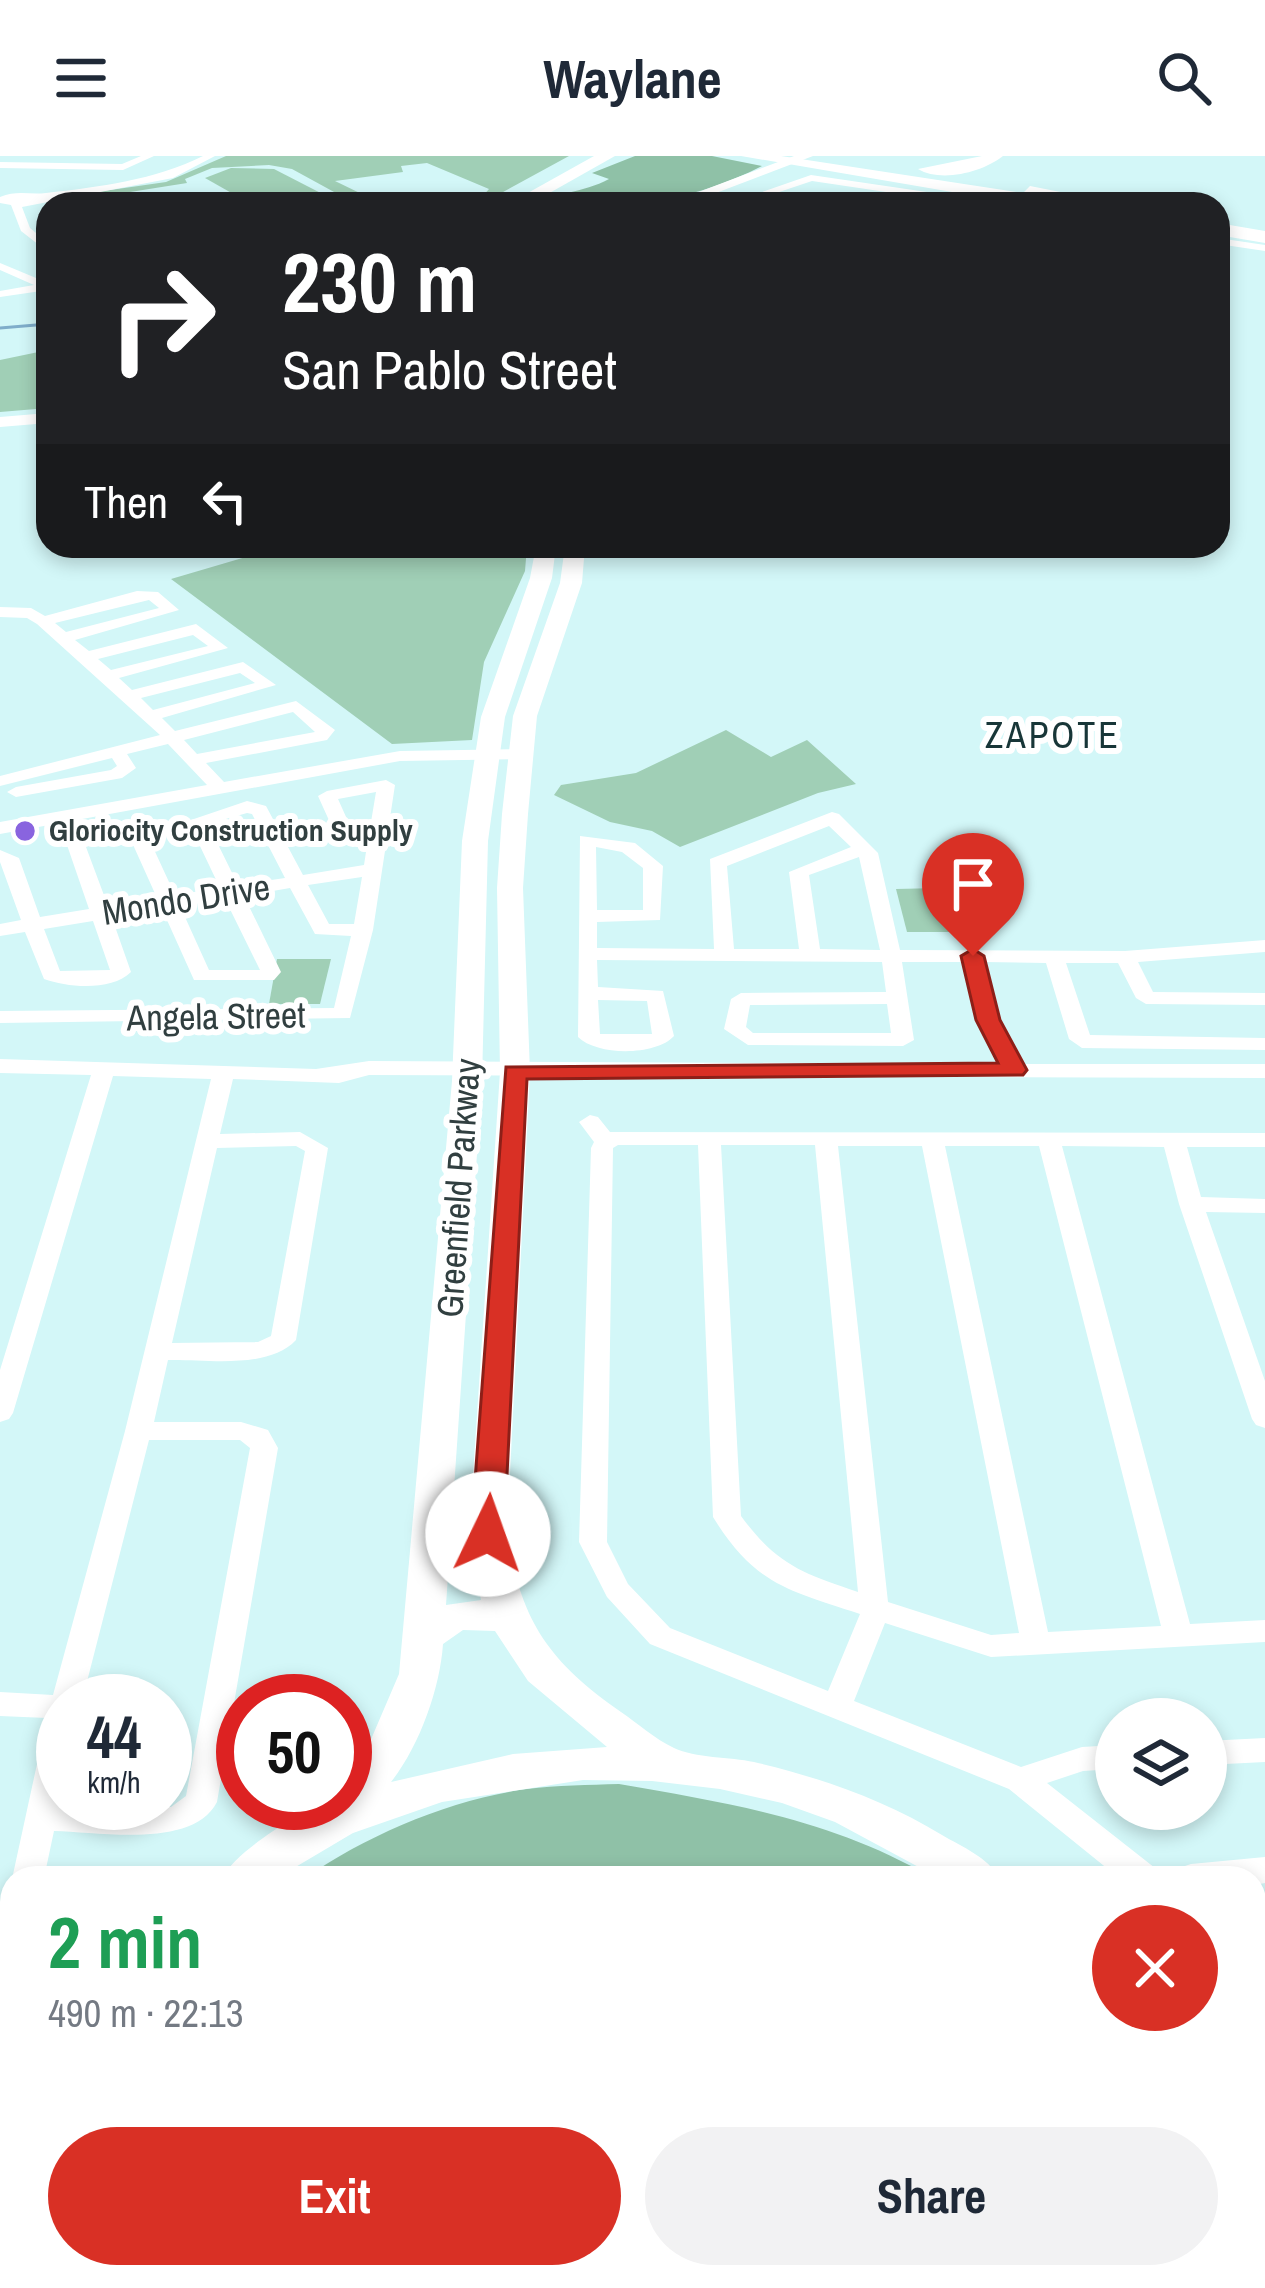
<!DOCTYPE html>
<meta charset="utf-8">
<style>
body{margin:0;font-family:"Archivo Narrow",sans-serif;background:#f2f2f3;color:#1f2937;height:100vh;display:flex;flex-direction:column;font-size:45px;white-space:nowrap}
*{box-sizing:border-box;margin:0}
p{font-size:39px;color:#747a83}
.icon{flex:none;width:66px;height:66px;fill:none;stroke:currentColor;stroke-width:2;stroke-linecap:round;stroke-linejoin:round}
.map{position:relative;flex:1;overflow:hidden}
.sheet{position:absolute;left:0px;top:1710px;width:1266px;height:423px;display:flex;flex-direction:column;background:#fff;border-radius:36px 36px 0 0;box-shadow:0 6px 18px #0003}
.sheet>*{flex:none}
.banner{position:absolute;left:36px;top:36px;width:1194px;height:366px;border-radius:36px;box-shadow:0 6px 18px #0003;background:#202124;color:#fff;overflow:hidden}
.tools{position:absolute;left:1095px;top:1542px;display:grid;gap:24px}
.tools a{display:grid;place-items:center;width:132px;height:132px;border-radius:50%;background:#fff;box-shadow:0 6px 18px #0003;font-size:60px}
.speed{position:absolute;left:36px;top:1518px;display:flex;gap:24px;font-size:60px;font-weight:700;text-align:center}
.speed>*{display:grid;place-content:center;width:156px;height:156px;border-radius:50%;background:#fff;box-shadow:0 6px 18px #0003;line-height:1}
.speed small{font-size:30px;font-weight:400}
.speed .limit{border:18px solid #d22;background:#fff;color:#111}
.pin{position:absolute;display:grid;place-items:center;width:102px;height:102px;color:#fff;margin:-123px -51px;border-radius:50% 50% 50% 0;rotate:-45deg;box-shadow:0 0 12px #0007}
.pin .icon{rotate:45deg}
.me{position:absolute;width:132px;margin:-66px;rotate:3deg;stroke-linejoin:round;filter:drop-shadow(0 0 9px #0008)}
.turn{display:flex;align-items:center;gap:42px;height:252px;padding:0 48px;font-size:54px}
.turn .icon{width:156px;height:156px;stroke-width:2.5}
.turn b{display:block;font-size:84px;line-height:102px}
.then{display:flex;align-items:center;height:114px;padding:0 48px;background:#0003;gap:24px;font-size:45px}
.round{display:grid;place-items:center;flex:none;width:126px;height:126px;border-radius:63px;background:#f2f2f3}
.head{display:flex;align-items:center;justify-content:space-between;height:204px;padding:0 48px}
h1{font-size:72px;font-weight:800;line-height:90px;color:#1e9e55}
.cta{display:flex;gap:24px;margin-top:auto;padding:24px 48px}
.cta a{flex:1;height:138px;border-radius:72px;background:#d93025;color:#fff;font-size:48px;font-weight:800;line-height:138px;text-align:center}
.cta a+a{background:#f2f2f3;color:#1f2937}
header{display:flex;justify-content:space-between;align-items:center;height:156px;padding:0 48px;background:#fff;font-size:54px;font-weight:800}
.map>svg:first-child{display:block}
.green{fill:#a0cfb6}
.forest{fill:#8fc1a7}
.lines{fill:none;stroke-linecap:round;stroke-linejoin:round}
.stream{stroke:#7fadca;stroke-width:3}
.street{fill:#fff;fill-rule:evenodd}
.secondary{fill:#fff;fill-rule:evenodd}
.highway{fill:#fff;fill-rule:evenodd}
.route{fill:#d93025;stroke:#8d1f18;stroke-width:3}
.poi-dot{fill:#8964df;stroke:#fff;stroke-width:4.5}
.labels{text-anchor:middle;stroke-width:12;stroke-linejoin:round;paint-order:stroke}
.far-poi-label{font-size:30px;font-weight:bold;fill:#313f40;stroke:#fff;text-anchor:start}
.far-quarter-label{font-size:36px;letter-spacing:3px;fill:#183638;stroke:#fff}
.street-label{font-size:36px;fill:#313f40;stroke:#fff}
</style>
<header><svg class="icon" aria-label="menu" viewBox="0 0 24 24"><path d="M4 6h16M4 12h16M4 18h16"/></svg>Waylane<svg class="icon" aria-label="search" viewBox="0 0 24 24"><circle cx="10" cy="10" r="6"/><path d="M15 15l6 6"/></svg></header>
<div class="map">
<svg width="1265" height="2132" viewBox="0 0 1265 2132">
<rect width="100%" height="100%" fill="#d3f7f8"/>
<!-- green -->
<g class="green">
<polygon points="226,0 569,0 492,42 482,41 489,33 427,7 401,10 403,16 335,25 368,41 386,40 372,42 380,48 356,48 292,13 269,9 212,12 185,23 187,27 48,49 55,42 166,26"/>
<polygon points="231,12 274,13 342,48 251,48 205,22"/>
<polygon points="48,194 48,252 0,256 0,204"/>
<polygon points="283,390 527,390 525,415 484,506 472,584 392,588 171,423"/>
<polygon points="726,574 771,601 807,584 856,628 818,637 680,691 652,675 610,666 554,639 561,629 636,617"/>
<polygon points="939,732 951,776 907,776 896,733"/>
<polygon points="277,803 331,803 320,848 269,848"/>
</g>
<!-- forest -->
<g class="forest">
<path d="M 635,0 L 712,0 L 762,10 C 675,54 619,48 527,48 C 554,37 583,37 609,23 L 592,17 Z"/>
<path d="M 619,1628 C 733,1648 831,1663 933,1722 L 305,1722 C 367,1679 451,1643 527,1633 C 557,1629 589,1629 619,1628 Z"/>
<polygon points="112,2121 1231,2121 1232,2132 109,2132"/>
</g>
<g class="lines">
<!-- stream -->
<polyline class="stream" points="0,172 48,168"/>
<!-- street -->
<g class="street">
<polygon points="141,0 154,0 123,14 0,12 0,6 122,8"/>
<path d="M 203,0 L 215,0 L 173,22 L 22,51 L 30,72 L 48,87 L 48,96 L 21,75 L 11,49 L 0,47 L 0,41 C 17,34 29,39 46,37 C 99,31 155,24 203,0 Z"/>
<polygon points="811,19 988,45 993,48 967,48 812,25 743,48 728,48"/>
<polygon points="1218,82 1265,89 1265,95 1218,88"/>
<polygon points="0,107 48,127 48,134 0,141 0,135 34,129 0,114"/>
<path d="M 137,435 L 158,436 L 179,454 L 75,484 L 89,495 L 196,468 L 228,492 L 119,522 L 132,534 L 243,506 L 276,529 L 162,562 L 175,575 L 296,545 L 335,574 L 327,584 L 206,607 L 224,626 L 400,595 L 522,593 L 531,598 L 522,603 L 400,605 L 0,678 L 0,666 L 207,629 L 168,588 L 127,598 L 136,612 L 122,622 L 16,641 L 7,636 L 16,631 L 111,614 L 117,610 L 112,602 L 0,630 L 0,620 L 160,579 L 37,468 L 27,462 L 0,461 L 0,451 L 31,452 L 45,460 ZM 149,444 L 159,452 L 66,476 L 55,467 ZM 193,479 L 208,490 L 111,514 L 98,503 ZM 240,517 L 255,527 L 153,554 L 141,542 ZM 293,556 L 315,576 L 197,598 L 184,584 Z"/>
<path d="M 386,624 L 395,629 L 373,774 L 350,862 L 0,867 L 0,855 L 334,852 L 351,780 L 315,778 L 290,732 L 244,740 L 281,816 L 274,824 L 194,824 L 162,753 L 112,762 L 131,816 C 112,835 69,832 44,823 L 25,776 L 0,780 L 0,768 L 21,764 L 0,706 L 0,694 L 19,702 L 40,761 L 89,753 L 67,689 C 87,669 118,668 145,674 L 175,739 L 220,732 L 188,665 L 247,645 L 266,650 L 303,719 L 364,709 L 368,683 L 337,682 L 318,640 L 327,635 ZM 376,636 L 370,672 L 351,672 L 338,643 ZM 247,657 L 252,658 L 285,722 L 238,729 L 208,668 ZM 114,682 L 130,682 L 157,742 L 108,750 L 86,691 ZM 362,721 L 354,768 L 329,768 L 308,729 ZM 225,743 L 260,814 L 209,814 L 180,750 ZM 93,765 L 110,814 L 60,815 L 44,773 Z"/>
<path d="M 832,656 L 839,658 L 878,697 L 900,794 L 1125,795 L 1265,784 L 1265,796 L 1138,806 L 1153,836 L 1265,837 L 1265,849 L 1146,848 L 1136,842 L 1118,807 L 1066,807 L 1090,879 L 1265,882 L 1265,894 L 1082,892 L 1069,883 L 1046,807 L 985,806 L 999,864 L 1022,908 L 1265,908 L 1265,922 L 369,919 L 339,927 L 233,923 L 220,978 L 300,976 L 328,992 L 296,1184 C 268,1214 206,1203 168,1204 L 154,1266 L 241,1266 L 268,1274 L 278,1292 L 217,1646 C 193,1693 100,1676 54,1675 L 44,1722 L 12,1723 L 47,1562 L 0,1560 L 0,1536 L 53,1539 L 125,1275 L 211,923 L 113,920 L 13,1257 L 9,1263 L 0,1266 L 0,1214 L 91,919 L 0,917 L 0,903 L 316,913 L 369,905 L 1001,908 L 977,864 L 964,806 L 902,806 L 914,884 L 903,890 L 748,889 L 724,873 L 731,843 L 741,837 L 886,836 L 882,806 L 597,804 L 598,831 L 663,835 L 674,880 C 656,900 597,900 578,881 L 580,680 L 635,687 L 663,710 L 660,764 L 597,766 L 597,792 L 714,793 L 710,703 ZM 829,670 L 851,691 L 789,716 L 799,793 L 734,793 L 727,710 ZM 596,691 L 622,696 L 643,712 L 643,754 L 597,754 ZM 859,701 L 880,794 L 820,793 L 809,719 ZM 598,844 L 647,845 L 652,878 L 600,878 ZM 887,848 L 891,877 L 753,877 L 746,871 L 750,849 ZM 296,990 L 305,995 L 271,1180 L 258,1186 L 172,1187 L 217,992 ZM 149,1284 L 240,1284 L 250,1292 L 186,1640 L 171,1651 L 60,1649 L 63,1545 L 82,1545 Z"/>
<path d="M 590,959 L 598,961 L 610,976 L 1265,977 L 1265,991 L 1187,991 L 1201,1041 L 1265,1043 L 1265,1057 L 1206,1056 L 1265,1225 L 1265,1272 L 1256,1269 L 1252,1263 L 1179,1048 L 1164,991 L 1062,990 L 1190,1468 L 1265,1464 L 1265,1486 L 991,1501 L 885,1467 L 854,1545 L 1021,1611 L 1082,1591 L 1116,1589 L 1116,1613 L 1083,1615 L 1047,1627 L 1155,1712 L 1159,1722 L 1119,1722 L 1009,1633 L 650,1488 L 607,1441 L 579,1386 L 591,992 L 594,986 L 579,966 ZM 618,989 L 698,989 L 713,1361 C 755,1429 788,1434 860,1458 L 828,1535 L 670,1472 L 628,1428 L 607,1386 L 613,992 ZM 721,989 L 815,989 L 858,1436 C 802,1417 777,1409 741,1360 ZM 838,990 L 922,990 L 1019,1477 L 991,1479 L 888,1446 ZM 945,990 L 1039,990 L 1161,1470 L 1048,1476 Z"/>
<polygon points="1265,1582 1265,1606 1206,1609 1206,1585"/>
<polygon points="1265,1701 1265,1727 1254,1729 1254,1722 1175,1722 1179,1712 1191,1708"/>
<polygon points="12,1766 12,1795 0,1799 0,1770"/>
<polygon points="1254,1820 1265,1824 1265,1863 1254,1859"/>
<polygon points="12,1882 12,1939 0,1944 0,1887"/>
<polygon points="0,1986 12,1991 12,2030 0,2025"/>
<polygon points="1265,2012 1265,2078 1254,2079 1254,2013"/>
</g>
<!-- secondary -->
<g class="secondary">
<polygon points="794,0 813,0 687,48 667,48"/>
<polygon points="48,257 48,267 0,271 0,261"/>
<path d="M 536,390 L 556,390 L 552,422 L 505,561 L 488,685 L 482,925 L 446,1449 L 481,1444 L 469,1378 L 500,916 L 497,732 L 502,658 L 513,560 L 560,427 L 565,390 L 585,390 L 582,427 L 537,560 L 528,658 L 523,732 L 530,916 L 507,1378 C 521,1465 548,1505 621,1556 C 637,1567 655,1583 674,1592 C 695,1602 730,1601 754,1606 C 819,1621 885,1644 942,1679 C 962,1691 988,1701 999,1722 L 939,1722 L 835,1666 L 782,1647 L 720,1633 L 652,1625 L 583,1624 L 442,1646 L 353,1677 L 277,1722 L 222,1722 C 236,1695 298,1657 325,1647 C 331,1645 338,1647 345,1647 L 345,1621 L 366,1595 L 399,1518 L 452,925 L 462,685 L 481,561 L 530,422 ZM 463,1474 L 495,1475 L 528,1525 L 607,1591 L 513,1598 L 391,1626 C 419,1591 440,1533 443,1488 Z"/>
<polygon points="1254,2090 1265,2094 1265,2132 1232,2132 1229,2121 1254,2121"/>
<polygon points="32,2121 84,2121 80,2132 28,2132"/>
</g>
<!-- highway -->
<g class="highway">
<polygon points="594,0 615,0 530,48 508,48"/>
<polygon points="741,0 781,0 1023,37 1030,30 1121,48 1022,48"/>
<path d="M 982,0 L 1003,0 C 983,16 941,27 918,13 Z"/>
<polygon points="1218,67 1265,75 1265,87 1218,79"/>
</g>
</g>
<!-- route -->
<polygon class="route" points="973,793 984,800 1000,864 1027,914 1023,919 527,923 504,1378 499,1386 476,1386 471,1378 506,911 998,907 976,864 961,800"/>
<!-- markers -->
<circle class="poi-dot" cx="25" cy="675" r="12"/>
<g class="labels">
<!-- far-poi labels -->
<g class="far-poi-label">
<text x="49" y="685">Gloriocity Construction Supply</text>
</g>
<!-- far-quarter labels -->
<g class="far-quarter-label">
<text x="1053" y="592">ZAPOTE</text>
</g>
<!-- street labels -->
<g class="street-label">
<text transform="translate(186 743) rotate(-9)" y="13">Mondo Drive</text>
<text transform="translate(216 860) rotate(-1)" y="13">Angela Street</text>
<text transform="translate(458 1032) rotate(-86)" y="13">Greenfield Parkway</text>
</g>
</g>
</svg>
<div class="tools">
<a><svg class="icon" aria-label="layers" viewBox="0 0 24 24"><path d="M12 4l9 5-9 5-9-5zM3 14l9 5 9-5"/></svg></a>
</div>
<div class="speed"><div>44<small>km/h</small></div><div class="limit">50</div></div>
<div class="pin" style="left:973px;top:800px;background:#d93025"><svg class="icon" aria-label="arrive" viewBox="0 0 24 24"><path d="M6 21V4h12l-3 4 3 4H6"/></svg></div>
<svg class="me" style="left:488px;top:1378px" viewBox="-20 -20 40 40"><circle r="19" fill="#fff"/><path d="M0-13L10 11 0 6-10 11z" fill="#d93025"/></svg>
<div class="banner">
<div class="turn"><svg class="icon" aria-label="right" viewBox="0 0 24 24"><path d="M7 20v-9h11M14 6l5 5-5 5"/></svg><div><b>230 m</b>San Pablo Street</div></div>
<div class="then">Then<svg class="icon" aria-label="left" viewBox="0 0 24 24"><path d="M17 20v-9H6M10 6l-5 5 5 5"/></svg></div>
</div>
<section class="sheet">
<div class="head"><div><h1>2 min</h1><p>490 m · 22:13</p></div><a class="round" style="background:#d93025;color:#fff"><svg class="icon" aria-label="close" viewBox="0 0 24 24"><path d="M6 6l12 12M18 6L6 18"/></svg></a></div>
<div class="cta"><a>Exit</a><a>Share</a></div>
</section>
</div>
